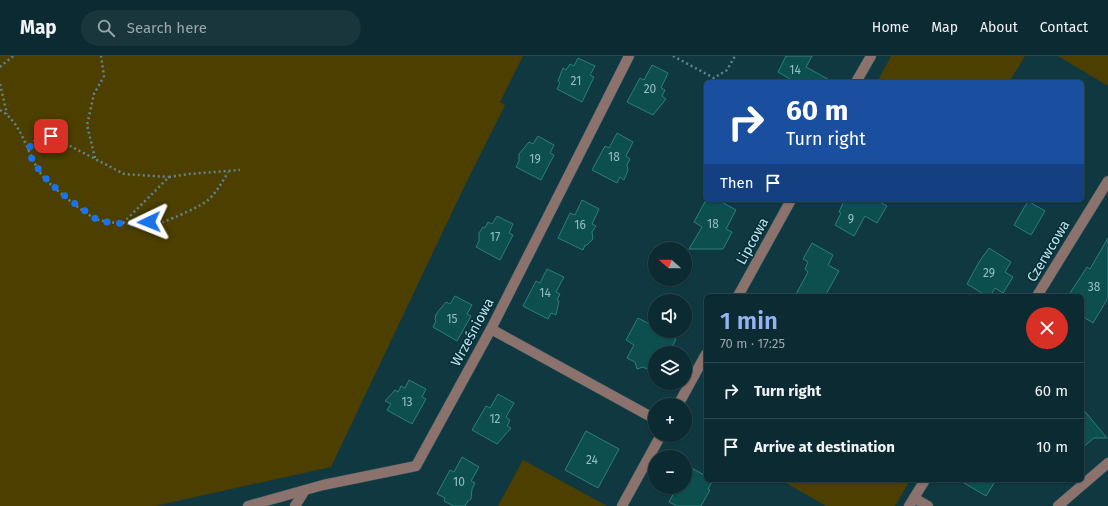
<!DOCTYPE html>
<meta charset="utf-8">
<style>
body{margin:0;font-family:"Fira Sans",sans-serif;background:#1a363d;color:#f1f3f6;height:100vh;display:flex;flex-direction:column;font-size:15px;white-space:nowrap}
*{box-sizing:border-box;margin:0}
p{font-size:13px;color:#9aa7ab}
.icon{flex:none;width:22px;height:22px;fill:none;stroke:currentColor;stroke-width:2;stroke-linecap:round;stroke-linejoin:round}
.map{position:relative;flex:1;overflow:hidden}
.sheet{position:absolute;left:704px;top:238px;width:380px;height:188px;display:flex;flex-direction:column;background:#0c2a31;border-radius:6px;box-shadow:0 1px 3px #0004,0 0 0 1px #2c464d}
.sheet>*{flex:none}
.guide{position:absolute;left:704px;top:24px;width:380px;height:122px;border-radius:6px;box-shadow:0 1px 3px #0004,0 0 0 1px #2c464d;background:#1a4fa0;color:#fff;overflow:hidden}
.needle{width:26px;rotate:291deg}
.fabs{position:absolute;left:648px;top:186px;display:grid;gap:8px}
.fabs a{display:grid;place-items:center;width:44px;height:44px;border-radius:50%;background:#0c2a31;box-shadow:0 1px 3px #0004,0 0 0 1px #2c464d;font-size:20px}
.pin{position:absolute;display:grid;place-items:center;width:34px;height:34px;color:#fff;margin:-17px;border-radius:8px;box-shadow:0 2px 6px #0006}
.me{position:absolute;width:44px;margin:-22px;rotate:268deg;stroke-linejoin:round;filter:drop-shadow(0 0 3px #0008)}
.turn{display:flex;align-items:center;gap:14px;height:84px;padding:0 16px;font-size:18px}
.turn .icon{width:52px;height:52px;stroke-width:2.5}
.turn b{display:block;font-size:28px;line-height:34px}
.then{display:flex;align-items:center;height:38px;padding:0 16px;background:#0003;gap:8px;font-size:15px}
.round{display:grid;place-items:center;flex:none;width:42px;height:42px;border-radius:21px;background:#1a363d}
.summary{display:flex;align-items:center;justify-content:space-between;height:68px;padding:0 16px}
h1{font-size:24px;font-weight:600;line-height:30px;color:#95b2f1}
ul{padding:0;list-style:none}
li{display:flex;align-items:center;gap:12px;height:56px;padding:0 16px;border-top:1px solid #2c464d}
li div{flex:1}
li b{display:block;font-size:15px}
li em{font-style:normal}
header{display:flex;align-items:center;gap:24px;box-sizing:border-box;height:56px;padding:0 20px;background:#0c2a31;border-bottom:1px solid #2c464d}
header strong{font-size:19px}
nav{display:flex;gap:22px;margin-inline-start:auto;font-size:14px}
.search{width:280px;height:36px;background:#1a363d;display:flex;align-items:center;gap:10px;box-sizing:border-box;padding:0 14px;border-radius:22px;color:#9aa7ab;font-size:15px}
.map>svg:first-child{display:block}
.green{fill:#4d3f00}
.building{fill:#0d4f4f;stroke:#2c7e7d}
.lines{fill:none;stroke-linecap:round;stroke-linejoin:round}
.minor-casing{stroke:#2c545d;stroke-width:11}
.path{stroke:#5f858e;stroke-width:2.5;stroke-dasharray:2 3;stroke-linecap:butt}
.minor{stroke:#8c726c;stroke-width:10}
.route{stroke:#1a73e8;stroke-width:7;stroke-dasharray:0 12.6}
.labels{text-anchor:middle;stroke-width:3;stroke-linejoin:round;paint-order:stroke}
.number-label{font-size:12px;fill:#94bfc6}
.street-label{font-size:14px;fill:#c1e4ed;stroke:#032e36}
</style>
<header>
<strong>Map</strong>
<div class="search"><svg class="icon" aria-label="search" viewBox="0 0 24 24"><circle cx="10" cy="10" r="6"/><path d="M15 15l6 6"/></svg>Search here</div>
<nav><a>Home</a><a>Map</a><a>About</a><a>Contact</a></nav>
</header>
<div class="map">
<svg width="1108" height="450" viewBox="0 0 1108 450">
<rect width="100%" height="100%" fill="#103841"/>
<!-- green -->
<g class="green">
<polygon points="0,0 523,0 500,46 505,49 465,129 331,411 155,450 0,450"/>
<polygon points="891,0 1025,0 1009,26 877,26"/>
<polygon points="1058,0 1108,0 1108,30"/>
<polygon points="523,404 607,450 498,450"/>
<polygon points="781,424 906,424 909,426 895,450 826,450"/>
</g>
<!-- building -->
<g class="building">
<polygon points="786,0 812,0 806,11 833,26 795,26 778,16"/>
<polygon points="578,2 595,10 590,19 594,21 582,46 557,33 560,27 558,25 563,12 566,14 570,8 574,10"/>
<polygon points="652,9 668,17 661,32 665,34 662,40 666,43 653,59 627,46 640,22 644,24"/>
<polygon points="617,77 633,86 626,100 630,103 627,109 628,114 624,124 620,121 617,127 592,114 605,90 609,92"/>
<polygon points="538,80 554,89 550,97 554,99 541,124 516,111 519,105 519,98 529,86 533,88"/>
<polygon points="582,144 599,153 592,168 596,170 592,176 593,183 587,189 585,189 583,194 558,182 570,157 575,159"/>
<polygon points="706,144 718,144 736,154 726,173 732,176 723,193 689,193 702,171 694,166"/>
<polygon points="837,144 876,144 887,150 877,167 865,160 854,180 835,169 841,157 839,156 843,147"/>
<polygon points="1028,145 1045,155 1031,179 1014,169"/>
<polygon points="497,160 513,168 509,177 513,179 500,204 476,191 479,185 479,177 483,171 485,172 488,166 492,168"/>
<polygon points="1108,182 1108,242 1093,267 1082,260 1082,240 1068,240 1087,211 1090,213"/>
<polygon points="812,187 833,199 828,209 839,215 825,240 795,240 808,216 805,213 808,206 803,203"/>
<polygon points="989,192 1011,206 1005,216 1013,221 1003,237 995,232 990,240 987,240 967,228 979,206"/>
<polygon points="547,213 564,221 556,236 560,238 557,244 559,245 556,259 551,257 548,263 523,250 536,225 540,227"/>
<polygon points="455,240 472,249 467,258 471,260 457,285 433,271 436,265 435,264 436,258 446,246 450,248"/>
<polygon points="638,262 655,271 655,275 662,275 676,283 669,297 655,297 655,317 643,311 637,313 635,306 627,302 634,289 626,284"/>
<polygon points="409,324 426,333 422,341 426,343 412,368 387,354 391,348 385,345 395,334 398,336 401,330 405,332"/>
<polygon points="498,338 514,347 506,361 510,364 507,370 511,372 497,388 472,374 486,350 490,352"/>
<polygon points="1082,352 1107,382 1094,382 1082,392"/>
<polygon points="586,375 619,393 598,432 565,414"/>
<polygon points="462,401 479,411 471,425 475,427 472,433 471,443 468,445 465,450 454,450 444,445 445,442 437,438 450,414 454,416"/>
<polygon points="690,411 706,420 706,424 713,424 708,433 710,434 701,450 677,450 669,446 677,431 685,431 685,421"/>
<polygon points="959,424 996,424 986,440"/>
</g>
<g class="lines">
<defs>
<g id="minor">
<polyline points="856,26 871,0"/>
<polyline points="738,240 791,144"/>
<polyline points="1037,240 1108,125"/>
<polyline points="491,273 655,363"/>
<polyline points="678,349 706,298"/>
<polyline points="914,442 928,450"/>
<polyline points="248,450 323,429 416,410 491,273 629,0"/>
<polyline points="295,450 305,434"/>
<polyline points="622,450 661,379"/>
<polyline points="909,450 925,424"/>
<polyline points="1058,450 1108,407"/>
</g>
</defs>
<!-- minor casing -->
<use href="#minor" class="minor-casing"/>
<!-- path -->
<g class="path">
<polyline points="673,0 714,22 727,14 735,0"/>
<polyline points="0,11 13,0"/>
<polyline points="0,28 7,58"/>
<path d="M 0,54 C 25,68 27,104 46,124 C 54,132 89,162 99,164 C 111,168 151,169 163,166 C 174,162 197,152 207,145 C 216,137 222,127 228,116"/>
<path d="M 28,94 C 35,83 37,80 51,80 L 124,118 L 169,121"/>
<polyline points="95,102 87,69 94,38 104,20 101,0"/>
<polyline points="123,167 169,121 189,118 240,114"/>
</g>
<!-- minor -->
<use href="#minor" class="minor"/>
</g>
<g class="lines">
<!-- route -->
<path class="route" d="M 51,80 C 37,80 35,83 28,94 C 38,120 61,138 84,154 C 88,157 94,163 99,164 C 115,169 133,167 149,166"/>
</g>
<g class="labels">
<!-- number labels -->
<g class="number-label">
<text x="795" y="18">14</text>
<text x="576" y="29">21</text>
<text x="650" y="37">20</text>
<text x="614" y="105">18</text>
<text x="535" y="107">19</text>
<text x="851" y="167">9</text>
<text x="713" y="172">18</text>
<text x="580" y="173">16</text>
<text x="495" y="185">17</text>
<text x="989" y="221">29</text>
<text x="1094" y="235">38</text>
<text x="545" y="241">14</text>
<text x="452" y="267">15</text>
<text x="407" y="350">13</text>
<text x="495" y="367">12</text>
<text x="592" y="408">24</text>
<text x="459" y="430">10</text>
</g>
<!-- street labels -->
<g class="street-label">
<text transform="translate(752 185) rotate(-61)" y="5">Lipcowa</text>
<text transform="translate(1048 195) rotate(-59)" y="5">Czerwcowa</text>
<text transform="translate(472 276) rotate(-62)" y="5">Wrześniowa</text>
</g>
</g>
</svg>
<div class="fabs">
<a><svg class="needle" viewBox="-14 -14 28 28"><path d="M0-13l5 13h-10z" fill="#e53935"/><path d="M0 13l5-13h-10z" fill="#9aa7ab"/></svg></a>
<a><svg class="icon" aria-label="sound" viewBox="0 0 24 24"><path d="M4 9h4l5-4v14l-5-4H4zM17 9q2 3 0 6"/></svg></a>
<a><svg class="icon" aria-label="layers" viewBox="0 0 24 24"><path d="M12 4l9 5-9 5-9-5zM3 14l9 5 9-5"/></svg></a>
<a>+</a>
<a>−</a>
</div>
<div class="pin" style="left:51px;top:80px;background:#d93025"><svg class="icon" aria-label="arrive" viewBox="0 0 24 24"><path d="M6 21V4h12l-3 4 3 4H6"/></svg></div>
<svg class="me" style="left:149px;top:166px" viewBox="-20 -20 40 40"><path d="M0-17L14 15 0 8-14 15z" fill="#1a73e8" stroke="#fff" stroke-width="4"/></svg>
<div class="guide">
<div class="turn"><svg class="icon" aria-label="right" viewBox="0 0 24 24"><path d="M7 20v-9h11M14 6l5 5-5 5"/></svg><div><b>60 m</b>Turn right</div></div>
<div class="then">Then<svg class="icon" aria-label="arrive" viewBox="0 0 24 24"><path d="M6 21V4h12l-3 4 3 4H6"/></svg></div>
</div>
<section class="sheet">
<div class="summary"><div><h1>1 min</h1><p>70 m · 17:25</p></div><a class="round" style="background:#d93025;color:#fff"><svg class="icon" aria-label="close" viewBox="0 0 24 24"><path d="M6 6l12 12M18 6L6 18"/></svg></a></div>
<ul>
<li><svg class="icon" aria-label="right" viewBox="0 0 24 24"><path d="M7 20v-9h11M14 6l5 5-5 5"/></svg><div><b>Turn right</b></div><em>60 m</em></li>
<li><svg class="icon" aria-label="arrive" viewBox="0 0 24 24"><path d="M6 21V4h12l-3 4 3 4H6"/></svg><div><b>Arrive at destination</b></div><em>10 m</em></li>
</ul>
</section>
</div>
